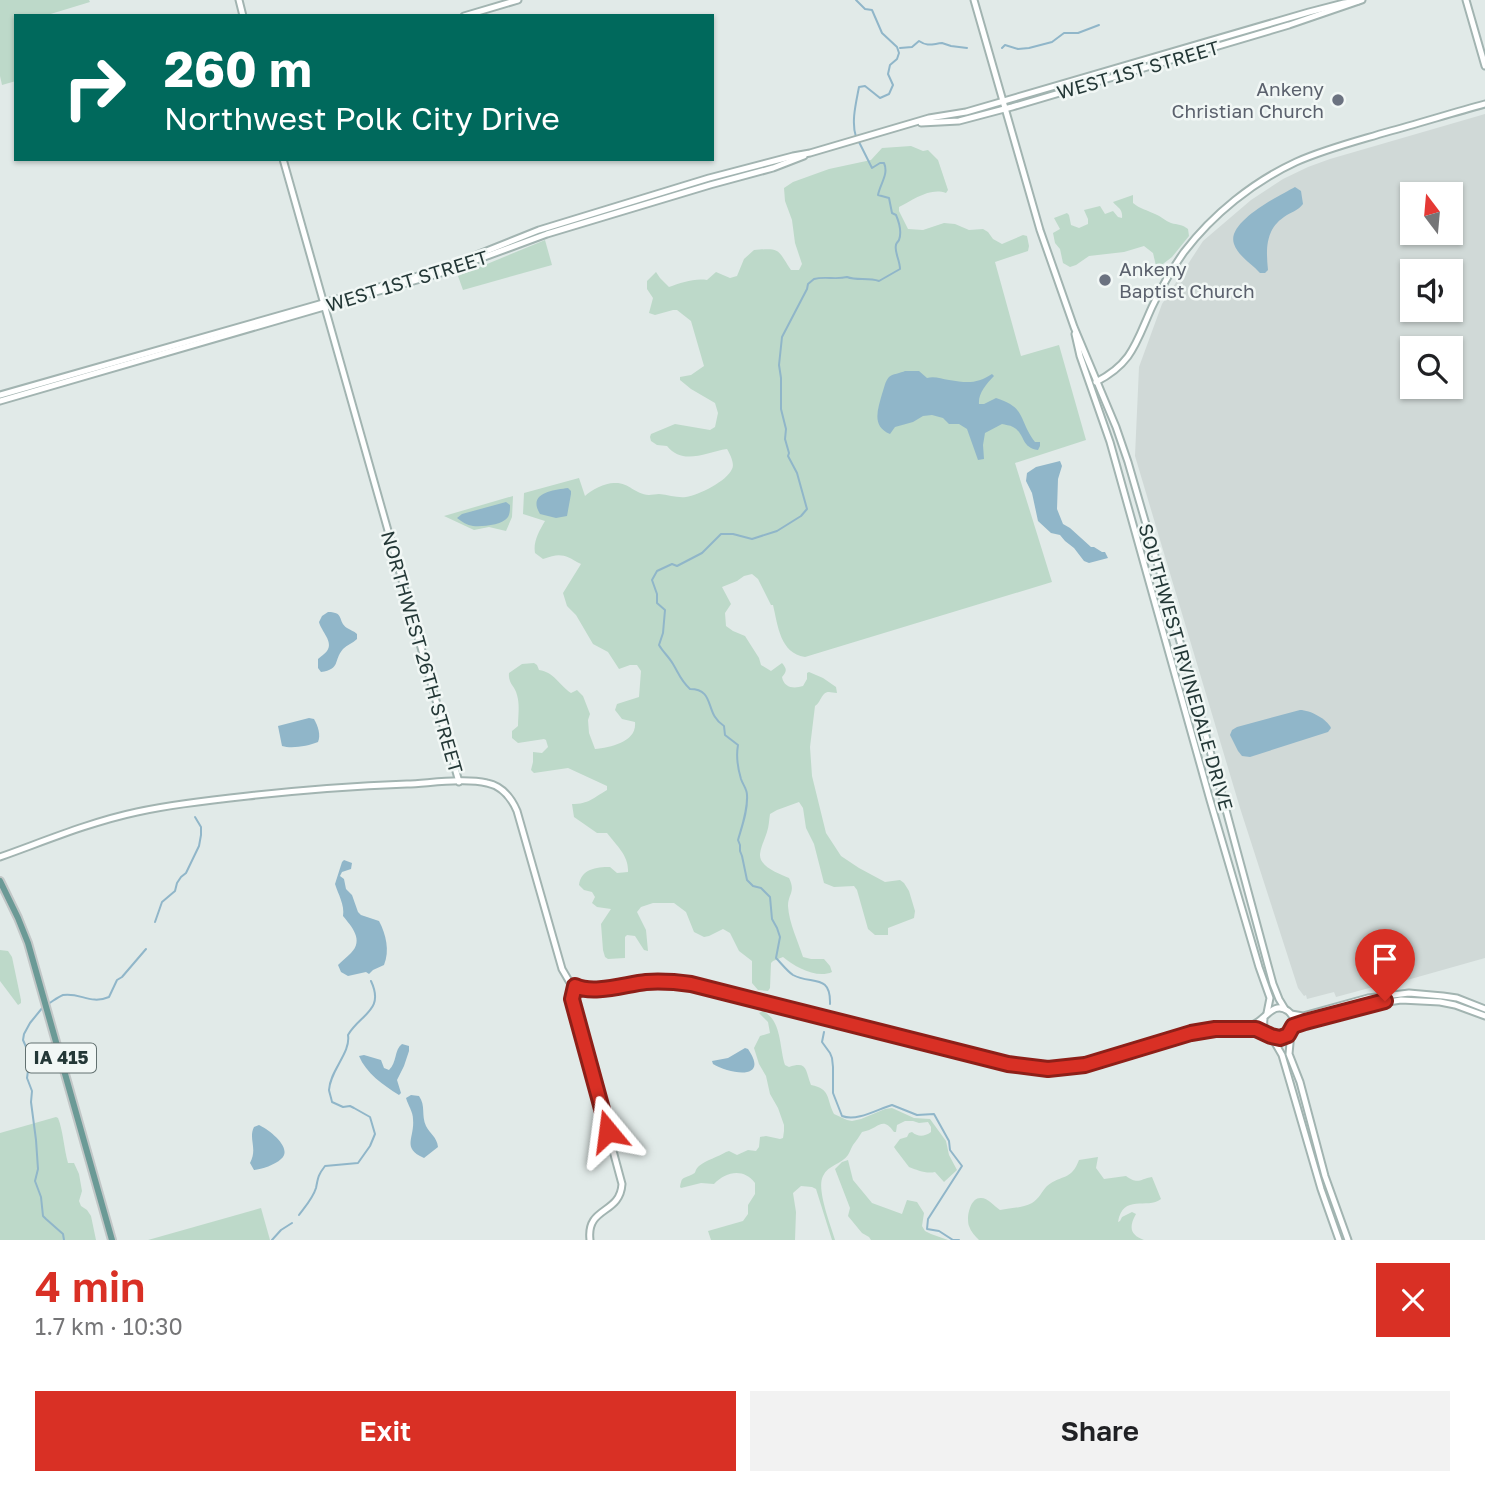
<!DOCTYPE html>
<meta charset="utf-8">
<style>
body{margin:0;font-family:"Golos Text",sans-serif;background:#f2f2f2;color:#202124;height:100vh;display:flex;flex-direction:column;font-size:26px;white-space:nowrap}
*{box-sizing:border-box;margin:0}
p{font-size:23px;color:#757577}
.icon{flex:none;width:38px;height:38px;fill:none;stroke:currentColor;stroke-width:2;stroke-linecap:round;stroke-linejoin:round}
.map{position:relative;height:1240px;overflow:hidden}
.details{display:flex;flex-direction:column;background:#fff;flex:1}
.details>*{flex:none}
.top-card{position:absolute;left:14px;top:14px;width:700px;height:147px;border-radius:0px;box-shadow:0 2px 5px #0004;background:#00695c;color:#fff;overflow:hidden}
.needle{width:46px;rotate:344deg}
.controls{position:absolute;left:1400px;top:182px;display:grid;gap:14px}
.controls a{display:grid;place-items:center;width:63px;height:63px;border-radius:0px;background:#fff;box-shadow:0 2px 5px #0004;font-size:35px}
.pin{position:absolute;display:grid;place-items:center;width:60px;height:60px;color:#fff;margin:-72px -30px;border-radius:50% 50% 50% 0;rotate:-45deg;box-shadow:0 0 7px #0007}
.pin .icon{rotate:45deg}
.me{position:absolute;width:77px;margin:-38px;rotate:344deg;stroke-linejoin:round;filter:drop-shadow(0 0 5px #0008)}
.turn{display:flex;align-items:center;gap:24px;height:147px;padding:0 35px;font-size:32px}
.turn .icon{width:91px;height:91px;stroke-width:2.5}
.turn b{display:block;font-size:49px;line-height:60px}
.round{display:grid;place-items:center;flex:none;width:74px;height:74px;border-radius:0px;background:#f2f2f2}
.headline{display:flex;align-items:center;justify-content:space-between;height:119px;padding:0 35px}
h1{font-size:42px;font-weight:600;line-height:52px;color:#d93025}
.button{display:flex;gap:14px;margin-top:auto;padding:14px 35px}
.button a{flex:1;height:80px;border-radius:0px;background:#d93025;color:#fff;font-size:28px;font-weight:600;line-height:80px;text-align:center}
.button a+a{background:#f2f2f2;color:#202124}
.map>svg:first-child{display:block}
.built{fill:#d0d9d7;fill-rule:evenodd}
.green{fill:#bdd9c9}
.water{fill:#90b6c9}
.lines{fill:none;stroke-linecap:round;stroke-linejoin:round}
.stream{stroke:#90b6c9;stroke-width:2}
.secondary-casing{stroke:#a2b4b1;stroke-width:9}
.primary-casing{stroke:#c2c7c7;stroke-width:10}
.secondary{stroke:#fff;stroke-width:5}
.primary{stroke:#6b9a96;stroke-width:6}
.route-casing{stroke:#8d1f18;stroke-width:18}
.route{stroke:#d93025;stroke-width:12}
.worship-dot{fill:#6b7280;stroke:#f1f7f5;stroke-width:2.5}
.labels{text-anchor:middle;stroke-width:5;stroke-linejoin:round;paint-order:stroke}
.shield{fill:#f1f7f5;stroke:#627170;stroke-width:2}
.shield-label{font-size:18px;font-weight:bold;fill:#243837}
.street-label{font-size:19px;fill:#243837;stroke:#f1f7f5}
.worship-label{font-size:19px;fill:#5b616d;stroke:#f1f7f5;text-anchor:end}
</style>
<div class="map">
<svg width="1485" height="1240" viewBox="0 0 1485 1240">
<rect width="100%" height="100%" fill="#e1eae8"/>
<!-- built -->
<path class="built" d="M 1485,114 L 1485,958 L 1393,984 L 1373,987 L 1336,997 L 1334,992 L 1307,999 L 1306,995 L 1304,996 L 1298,988 L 1240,808 L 1135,456 L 1139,367 L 1162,304 L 1203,241 L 1251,200 L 1283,179 L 1308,167 L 1330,159 ZM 1412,194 L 1451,194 L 1451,233 L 1412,233 ZM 1412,271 L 1451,271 L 1451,310 L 1412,310 ZM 1412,348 L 1451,348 L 1451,387 L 1412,387 Z"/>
<!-- green -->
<g class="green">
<polygon points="0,0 89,0 90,2 44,16 16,16 16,81 2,85 0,76"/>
<path d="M 911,146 L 923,151 L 928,150 L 938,160 L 948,190 L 946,193 C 930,187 913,200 899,207 L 899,211 L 908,229 L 923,230 L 944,223 L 955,224 L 969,230 L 983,229 L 988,232 L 993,239 L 1002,244 L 1023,235 L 1027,236 L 1029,246 L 1028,251 L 995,262 L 1021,356 L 1059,345 L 1086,440 L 1015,463 L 1052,582 L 805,657 C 780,653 778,626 773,605 L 771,605 L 758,579 L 752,574 L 744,576 L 737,581 L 722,587 L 731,604 L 725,613 L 726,626 L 733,631 L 745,636 L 759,658 L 761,665 L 771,671 L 782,663 C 787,669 787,671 782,677 C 784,688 794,689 803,686 L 807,679 L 807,673 L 809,672 L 823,678 L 836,687 L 837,693 C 834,693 831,692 829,692 C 821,692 821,703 815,706 L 810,747 L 812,776 L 826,833 L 841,856 L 859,868 L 885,882 L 900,880 L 904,883 L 909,891 L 915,911 L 914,918 L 888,928 L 888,935 L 875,935 L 868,929 L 857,890 L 854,886 L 834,887 L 824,883 L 814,844 L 806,828 L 803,808 L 799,802 L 777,810 L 770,814 C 769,820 769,826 767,832 C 765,839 761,846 760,854 C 759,867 780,874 789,878 C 796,892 788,894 788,906 C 789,923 798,941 803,957 L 811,959 L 824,959 L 830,966 L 832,972 C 817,979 795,967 783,957 L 773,961 L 771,963 L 770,988 L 768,991 L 758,990 L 752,983 L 752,961 L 739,951 L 730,933 L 723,929 L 709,936 L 704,937 L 694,932 L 686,912 L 674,903 L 653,903 L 641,907 L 637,912 L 646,930 L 648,951 L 644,950 L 635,936 L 627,935 L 625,937 L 625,958 L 608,959 L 605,957 L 603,950 L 601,924 L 611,909 L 597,907 L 592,903 L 595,897 L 592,892 L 584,890 L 579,885 C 581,869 596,867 610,867 L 617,873 L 628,872 C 629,856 617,846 607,833 L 597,833 L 574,817 L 572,804 C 589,804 593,798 607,790 L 607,786 L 568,768 L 534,773 L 531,770 L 533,762 L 533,752 L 542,753 L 548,747 L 546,740 L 544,739 L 518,743 L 512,738 L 512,731 L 518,726 C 518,716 520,705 517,695 C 515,686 508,684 509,673 L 522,664 L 534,663 L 537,665 L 539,670 C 554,672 559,685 571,693 L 577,690 L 583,696 L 590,714 L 588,720 L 589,733 L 595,749 C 611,747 637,742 635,722 L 622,719 L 615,710 L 617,704 L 639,697 L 641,671 L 637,665 L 630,665 L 619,669 L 608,652 L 593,644 L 576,615 L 567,606 L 563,593 L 581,564 C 565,555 561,552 543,559 L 535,553 C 533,542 539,531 545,521 L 523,514 L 524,493 L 579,478 L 585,496 C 591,490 605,483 614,483 C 629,482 634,494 649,495 C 652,495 656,494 659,494 C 669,495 677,498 686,497 C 699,495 727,481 732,469 C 735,464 730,454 727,449 C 706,452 683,466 667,446 L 657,445 L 651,441 L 650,437 L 651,434 L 675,424 L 710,430 L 715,427 L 718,413 L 715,403 L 691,389 L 680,380 L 680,377 L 691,375 L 704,366 L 691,321 L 677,310 L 673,310 L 655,315 L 649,313 L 653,298 L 647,289 L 647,281 L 656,272 L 660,278 L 669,287 C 681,283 694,278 707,280 L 716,272 L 730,278 L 737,276 L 744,259 L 754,250 C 781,248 777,249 791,270 L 799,270 L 802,264 L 795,243 L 792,220 L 785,201 L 784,188 L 793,182 L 829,169 L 871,160 L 882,148 Z"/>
<path d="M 1133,195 L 1133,203 C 1140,209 1147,210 1155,214 C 1161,216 1165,221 1171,223 C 1178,225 1182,224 1188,229 L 1189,236 L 1172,257 L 1159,267 L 1156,266 L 1153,253 L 1144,246 L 1124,252 L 1089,256 L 1076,265 L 1070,267 L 1063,263 L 1060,249 L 1055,243 L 1053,233 L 1060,229 L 1054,218 L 1067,213 L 1069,215 L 1071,225 L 1079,228 L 1088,224 L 1088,219 L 1084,210 L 1100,206 L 1105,214 L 1113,211 L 1118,217 L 1122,218 C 1123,209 1118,208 1113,202 Z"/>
<polygon points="545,240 552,265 463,290 458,276"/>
<polygon points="513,496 512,517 506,531 489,527 474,530 444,516"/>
<polygon points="0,950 8,951 12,957 21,1000 21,1003 18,1005 0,981"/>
<path d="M 763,1011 C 782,1021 779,1046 785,1065 L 789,1067 C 808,1061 805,1070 811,1085 C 831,1089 826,1098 834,1114 L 847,1120 L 852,1121 L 861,1119 L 885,1109 L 892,1108 L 914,1118 L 930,1119 L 946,1141 L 949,1155 L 957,1170 L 944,1182 L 935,1172 C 926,1174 917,1170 909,1167 L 896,1150 L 894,1147 L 900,1139 L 907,1137 L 909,1133 L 912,1132 C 918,1137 924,1137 931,1132 L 931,1127 L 928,1122 L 919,1123 L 913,1121 L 905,1121 L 897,1125 L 896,1132 L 894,1132 C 882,1115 879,1129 862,1132 C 859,1137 856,1141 853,1145 C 851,1148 850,1152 848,1155 C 842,1164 828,1165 823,1176 C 816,1189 831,1226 835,1240 L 832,1240 L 816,1189 L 812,1187 L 801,1186 L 793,1193 L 796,1212 L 795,1240 L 711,1240 L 708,1231 L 743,1221 L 748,1214 L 748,1205 L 755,1194 L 755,1183 C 744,1168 726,1171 714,1184 L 701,1183 L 681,1188 L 680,1187 C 682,1177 682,1179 691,1175 C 698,1172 693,1172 699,1166 C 706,1160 718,1157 726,1152 L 729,1151 L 737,1155 L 748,1150 L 756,1151 L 759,1147 L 760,1137 L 766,1136 L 780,1139 L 783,1138 L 784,1131 L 784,1125 L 778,1108 L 770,1094 L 766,1076 L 759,1064 L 754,1048 L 760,1036 L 770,1033 L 768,1022 L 759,1013 Z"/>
<path d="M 56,1117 L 58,1118 C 63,1130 64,1149 68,1163 L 74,1163 L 79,1174 L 82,1191 L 79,1201 L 81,1206 L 87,1210 L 91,1216 L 96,1240 L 0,1240 L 0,1133 Z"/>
<path d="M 1098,1157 L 1096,1168 L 1104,1179 L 1126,1176 C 1138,1185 1140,1179 1152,1177 L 1161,1199 C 1147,1210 1123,1193 1118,1222 L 1120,1221 L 1122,1217 L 1132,1212 L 1136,1214 C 1128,1228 1131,1235 1144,1240 L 979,1240 C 975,1236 971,1232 969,1226 C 966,1218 970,1197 981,1198 C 988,1198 994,1206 1000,1210 C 1011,1208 1022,1208 1032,1203 C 1039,1199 1042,1191 1047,1186 C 1062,1174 1071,1181 1079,1160 Z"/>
<polygon points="848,1160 853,1180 872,1203 902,1214 907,1200 917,1202 924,1213 922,1226 925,1231 931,1234 948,1240 871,1240 869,1237 862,1233 848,1216 850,1208 835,1169 842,1162"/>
<polygon points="261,1208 270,1240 148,1240"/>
</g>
<!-- water -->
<g class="water">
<path d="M 1295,187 L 1301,191 L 1303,204 C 1298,211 1291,212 1284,217 C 1265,230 1266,250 1268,270 L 1265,273 L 1260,273 C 1252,264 1238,256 1234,244 C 1226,222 1279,196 1295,187 Z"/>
<path d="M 905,371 L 919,371 L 927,378 C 935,376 941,379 949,380 C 967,383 977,384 992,374 L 994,376 C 986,384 978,394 979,404 L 984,404 L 996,398 C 1027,408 1018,419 1035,442 L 1040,442 L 1040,446 L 1038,450 C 1020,447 1026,434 1013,427 C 1010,425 1005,425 1002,424 L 985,433 L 983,445 L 984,459 L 978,460 L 967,429 L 959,424 L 949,424 L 943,418 L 932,415 L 923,416 L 913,422 L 895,427 L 890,434 C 871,426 878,409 882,394 C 884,389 885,381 889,377 C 892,374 901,373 905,371 Z"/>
<polygon points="1060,461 1062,466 1058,479 1057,509 1063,524 1070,528 1091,547 1094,547 1102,552 1105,552 1108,558 1089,563 1084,561 1074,548 1065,541 1060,535 1051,533 1038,521 1032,493 1026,481 1027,473 1036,467"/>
<path d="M 568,488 L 571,491 L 571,494 L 567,516 L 556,518 L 540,514 C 527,493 553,490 568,488 Z"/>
<path d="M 506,502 L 510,505 C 510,509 510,514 508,517 C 503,525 482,527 473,526 C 467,525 462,522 457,518 L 462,514 Z"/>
<path d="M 328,612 C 345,612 337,621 347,628 C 350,630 354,631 357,634 L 357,639 C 353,643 347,645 343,649 C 333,661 341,669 321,672 L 318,668 L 318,659 C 321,656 325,654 327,651 C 334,642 321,631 319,622 L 322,616 Z"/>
<path d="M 1300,710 C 1310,710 1327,719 1331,728 L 1328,732 L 1250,757 L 1242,756 L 1238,751 L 1230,735 L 1232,730 L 1237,727 Z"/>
<path d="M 309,718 L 314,719 C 318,726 321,735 318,742 C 308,746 292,749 282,746 L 278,726 Z"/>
<path d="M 344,860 L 352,863 L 351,869 L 342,872 L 340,876 L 344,879 L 346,889 L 352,895 L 358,912 L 361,915 L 379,921 C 386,934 390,951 384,965 L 373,970 L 369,974 L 366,972 L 348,976 L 341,972 L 338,965 C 342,961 347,957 351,953 C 364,940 352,927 343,916 C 345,905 338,894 335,884 L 342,862 Z"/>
<path d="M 402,1044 L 409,1046 L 409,1051 L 404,1066 L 397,1080 L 401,1093 L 399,1095 C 383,1085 366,1073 359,1056 L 364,1055 L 381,1060 L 384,1068 L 389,1070 C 397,1063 394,1050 402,1044 Z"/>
<path d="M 745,1048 L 748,1049 C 770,1081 730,1074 713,1064 L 712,1061 L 728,1058 Z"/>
<path d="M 411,1095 L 419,1096 C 426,1106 421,1115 426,1126 C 430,1134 437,1137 438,1147 L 424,1158 C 401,1148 415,1138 413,1119 C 413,1112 408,1105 406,1098 Z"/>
<path d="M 259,1125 C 268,1129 294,1148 281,1159 C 275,1165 262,1169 254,1170 L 250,1163 C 258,1148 248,1139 254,1127 Z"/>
</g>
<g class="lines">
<!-- stream -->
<g class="stream">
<path d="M 900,48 L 912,47 L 919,41 C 928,47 932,44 942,43 L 951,46 L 967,48"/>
<polyline points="1002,48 1005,45 1018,49 1029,48 1052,42 1064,33 1078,33 1099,25"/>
<path d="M 856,137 C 851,122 856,103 859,87 L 865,86 L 880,98 L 889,94 L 893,85 L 888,74 L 890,65 L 897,59 L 899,53 L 897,47 L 882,33 L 872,10 L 865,9 L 856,0"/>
<polyline points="155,922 162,902 175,891 177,883 181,877 186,873 199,846 201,835 201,827 195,817"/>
<path d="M 48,1004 C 53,1001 58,997 63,995 C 80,992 90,1005 109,997 L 117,980 L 122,977 L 146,949"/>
<path d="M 830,1004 C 831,973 811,985 793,975 C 787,971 781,963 776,958 L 780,937 L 777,928 L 772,919 L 770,897 L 761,888 L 753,886 L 747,880 L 742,856 L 740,851 L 740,845 L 738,840 C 742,826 748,810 747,795 C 747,789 743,785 741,779 C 738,769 736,756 738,745 L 725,735 L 724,726 C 704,714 716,689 690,689 C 681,681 679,674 673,664 C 669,657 663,652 659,645 L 663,633 L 665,610 L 657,603 L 657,594 L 652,580 L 657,571 L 672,564 L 677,566 L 702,553 L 721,534 L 733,534 L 752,539 L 777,531 L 801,516 L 807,509 L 797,473 L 788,456 L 789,453 L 785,439 L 786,429 L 781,409 L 781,378 L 779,365 L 782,337 L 807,289 L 808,284 L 814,279 C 825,276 836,280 847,277 C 857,281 868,277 879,281 L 900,269 C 900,260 894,252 896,245 C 896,243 898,242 899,240 C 902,232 899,222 896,215 L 892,213 L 889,198 L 878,195 C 880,184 889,174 884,163 L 880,163 L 872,168 L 859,142"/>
<polyline points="43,1007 30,1023 24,1034 23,1040 30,1056 27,1078 32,1091 31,1102 36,1140 38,1169 35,1181 41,1197 43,1216 46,1219 63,1234 64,1240"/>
<path d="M 824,1032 L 822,1042 L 830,1053 L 832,1058 L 833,1067 L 833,1093 L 842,1116 C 857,1122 878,1109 892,1105 L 917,1115 L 934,1114 L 949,1141 L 950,1150 L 962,1166 L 928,1219 L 927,1229 L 939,1231 L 953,1240 L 959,1240"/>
<path d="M 299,1215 C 305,1207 313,1198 316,1188 C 318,1178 318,1175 325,1166 L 358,1163 L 370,1146 L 375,1134 L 370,1117 L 354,1108 L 350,1106 L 343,1107 L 332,1102 C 332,1101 329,1091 329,1090 C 330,1070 351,1053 348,1035 C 360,1014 385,1011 371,981"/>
<polyline points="272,1240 281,1230 292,1223"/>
</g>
<defs>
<g id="secondary">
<polyline points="239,0 243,16"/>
<polyline points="974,0 1040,230 1074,327 1116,427 1128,462 1189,673 1273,984 1279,999 1285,1009"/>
<polyline points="1466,0 1485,66"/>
<polyline points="464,16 518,0"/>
<polyline points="921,123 959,121 1012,107 1289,25 1362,0"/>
<polyline points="283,159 459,782"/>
<polyline points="1075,334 1080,356 1110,442 1210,800 1259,967 1270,998 1267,1013"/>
<path d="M 1096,382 C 1133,363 1136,342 1152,307 C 1161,288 1172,269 1184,252 C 1213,214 1253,182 1296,162 C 1325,149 1357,141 1387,132 C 1420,123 1452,113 1485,104"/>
<polyline points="0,395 439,270 539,230 709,178 793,156 810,153 929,118 966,112 1309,12 1344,3 1358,1"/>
<polyline points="0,401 441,273 547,234 710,185 773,168 804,156"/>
<path d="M 0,857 C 45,841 90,822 137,812 C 173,804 210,800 248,796 C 301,790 354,786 407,784 C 431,783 465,778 487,783 C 502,786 511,797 517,811 L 562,969 L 569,981 L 575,986 L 584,990 L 657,981 L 691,984 C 771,1003 852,1025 932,1045 C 974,1055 1018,1072 1062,1068 C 1104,1065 1152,1043 1194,1033 C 1213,1028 1233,1030 1252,1025 C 1265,1021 1273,1000 1288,1011 C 1298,1019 1293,1031 1284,1037 C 1271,1040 1262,1032 1264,1019"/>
<path d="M 575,986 L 572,999 L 622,1184 C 620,1215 586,1206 590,1240"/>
<polyline points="1291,1014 1303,1016 1368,998 1409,993 1443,996 1457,998 1485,1009"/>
<polyline points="1293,1026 1369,1005 1401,1000 1440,1002 1455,1005 1485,1016"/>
<polyline points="1246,1029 1257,1029 1267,1033"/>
<polyline points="1291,1032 1289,1054 1300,1082 1325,1176 1348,1240"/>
<polyline points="1271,1036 1282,1055 1321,1189 1339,1240"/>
</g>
<polyline id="primary" points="0,881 18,918 28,943 112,1240"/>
</defs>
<!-- secondary casing -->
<use href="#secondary" class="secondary-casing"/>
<!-- primary casing -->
<use href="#primary" class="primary-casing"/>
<!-- secondary -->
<use href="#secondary" class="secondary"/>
<!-- primary -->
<use href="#primary" class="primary"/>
</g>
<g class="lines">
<defs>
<path id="route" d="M 608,1131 L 572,999 L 575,986 C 594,995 626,984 646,982 C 661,981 676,982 691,984 L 1008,1064 L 1048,1069 L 1085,1065 L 1191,1033 L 1215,1029 L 1256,1029 L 1271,1036 L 1280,1038 L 1288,1035 L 1293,1026 L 1305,1022 L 1385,1001"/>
</defs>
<!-- route casing -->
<use href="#route" class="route-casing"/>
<!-- route -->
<use href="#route" class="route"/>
</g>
<!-- markers -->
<g class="worship-dot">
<circle cx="1338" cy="100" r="7"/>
<circle cx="1105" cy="280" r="7"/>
</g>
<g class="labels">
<!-- shield labels -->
<rect class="shield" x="26" y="1043.5" width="70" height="29" rx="5"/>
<g class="shield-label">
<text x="61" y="1064">IA 415</text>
</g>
<!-- street labels -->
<g class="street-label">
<text transform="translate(1138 70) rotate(-16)" y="7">WEST 1ST STREET</text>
<text transform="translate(407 281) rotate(-17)" y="7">WEST 1ST STREET</text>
<text transform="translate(422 652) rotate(74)" y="7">NORTHWEST 26TH STREET</text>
<text transform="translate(1186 667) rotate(74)" y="7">SOUTHWEST IRVINEDALE DRIVE</text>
</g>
<!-- worship labels -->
<g class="worship-label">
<text x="1324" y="96">Ankeny<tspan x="1324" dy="22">Christian Church</tspan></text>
<text x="1119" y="276" text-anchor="start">Ankeny<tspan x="1119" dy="22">Baptist Church</tspan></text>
</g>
</g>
</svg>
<div class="controls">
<a><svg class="needle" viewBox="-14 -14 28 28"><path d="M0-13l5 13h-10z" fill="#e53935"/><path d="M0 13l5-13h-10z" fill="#757577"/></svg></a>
<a><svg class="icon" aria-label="sound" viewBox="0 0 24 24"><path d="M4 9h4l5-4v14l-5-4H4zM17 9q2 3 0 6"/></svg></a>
<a><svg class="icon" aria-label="search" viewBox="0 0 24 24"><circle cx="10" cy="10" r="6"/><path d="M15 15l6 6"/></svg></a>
</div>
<div class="pin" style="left:1385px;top:1001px;background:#d93025"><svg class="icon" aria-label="arrive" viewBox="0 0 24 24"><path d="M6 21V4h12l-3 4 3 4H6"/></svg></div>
<svg class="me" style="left:608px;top:1131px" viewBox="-20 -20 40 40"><path d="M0-17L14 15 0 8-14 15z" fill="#d93025" stroke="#fff" stroke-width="4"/></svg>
<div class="top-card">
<div class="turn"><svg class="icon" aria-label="right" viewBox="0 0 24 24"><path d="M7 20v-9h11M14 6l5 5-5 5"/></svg><div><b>260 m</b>Northwest Polk City Drive</div></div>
</div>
</div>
<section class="details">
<div class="headline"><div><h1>4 min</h1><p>1.7 km · 10:30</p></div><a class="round" style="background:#d93025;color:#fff"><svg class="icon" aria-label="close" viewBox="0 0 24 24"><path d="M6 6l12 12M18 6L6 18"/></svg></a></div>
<div class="button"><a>Exit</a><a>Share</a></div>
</section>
